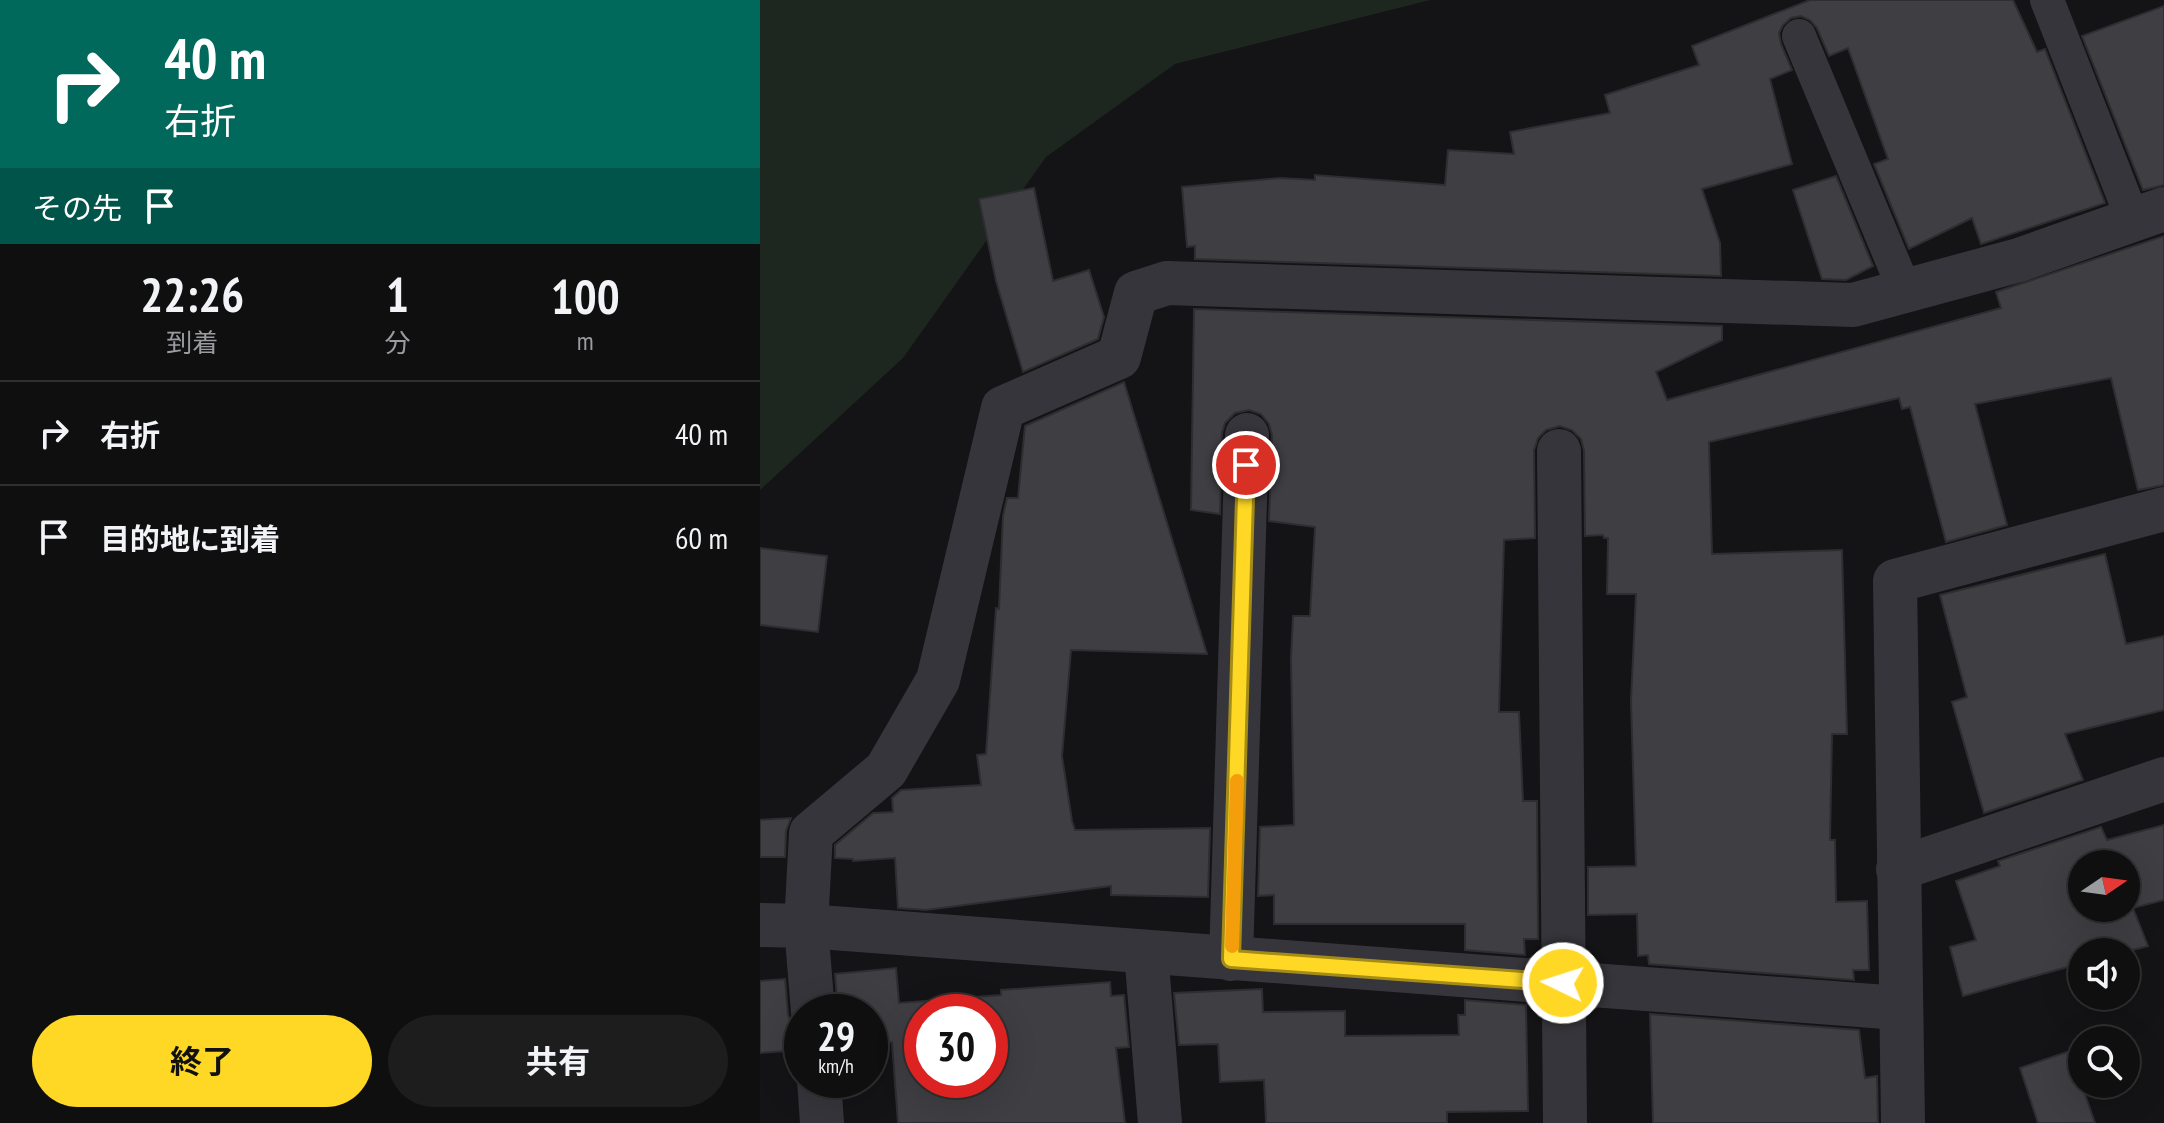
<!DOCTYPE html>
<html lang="ja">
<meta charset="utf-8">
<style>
body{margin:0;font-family:"PT Sans Narrow","Noto Sans JP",sans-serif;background:#1d1d1e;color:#f1f3f6;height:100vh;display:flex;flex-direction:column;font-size:30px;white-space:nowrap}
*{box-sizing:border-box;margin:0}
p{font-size:26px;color:#9b9c9f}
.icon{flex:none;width:44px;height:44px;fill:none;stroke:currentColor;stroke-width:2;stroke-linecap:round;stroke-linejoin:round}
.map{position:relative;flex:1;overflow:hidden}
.drawer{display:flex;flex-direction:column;background:#0f0f10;width:760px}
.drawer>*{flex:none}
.hud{background:#00695c;color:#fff;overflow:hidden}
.needle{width:52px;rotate:77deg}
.controls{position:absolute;left:1308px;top:850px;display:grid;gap:16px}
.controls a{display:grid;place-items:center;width:72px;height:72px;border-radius:50%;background:#0f0f10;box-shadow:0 8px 32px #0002,0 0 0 2px #2f2f30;font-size:40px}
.speed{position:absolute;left:24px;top:994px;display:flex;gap:16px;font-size:40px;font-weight:700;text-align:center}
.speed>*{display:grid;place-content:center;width:104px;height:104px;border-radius:50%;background:#0f0f10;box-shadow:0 8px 32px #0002,0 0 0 2px #2f2f30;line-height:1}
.speed small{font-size:20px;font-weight:400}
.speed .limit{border:12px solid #d22;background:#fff;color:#111}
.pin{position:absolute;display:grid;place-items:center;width:68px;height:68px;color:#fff;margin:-34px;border:4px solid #fff;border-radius:50%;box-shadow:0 2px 8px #0007}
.me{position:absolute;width:88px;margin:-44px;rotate:274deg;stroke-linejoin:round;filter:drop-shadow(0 0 6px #0008)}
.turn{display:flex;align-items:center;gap:28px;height:168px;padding:0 32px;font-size:36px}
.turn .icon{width:104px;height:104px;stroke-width:2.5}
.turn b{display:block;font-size:56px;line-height:68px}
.then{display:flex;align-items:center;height:76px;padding:0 32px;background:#0003;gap:16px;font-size:30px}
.eta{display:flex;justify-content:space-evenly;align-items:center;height:136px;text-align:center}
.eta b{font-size:48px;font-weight:700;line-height:56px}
.action{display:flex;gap:16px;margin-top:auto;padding:16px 32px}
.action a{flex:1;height:92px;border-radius:48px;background:#fed824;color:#111;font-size:32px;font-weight:700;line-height:92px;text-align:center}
.action a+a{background:#1d1d1e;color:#f1f3f6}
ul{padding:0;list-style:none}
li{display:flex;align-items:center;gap:24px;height:104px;padding:0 32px;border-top:2px solid #2f2f30}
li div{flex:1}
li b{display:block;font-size:30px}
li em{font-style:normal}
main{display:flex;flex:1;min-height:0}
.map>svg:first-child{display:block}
.green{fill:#1e2620}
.building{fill:#3e3e43;stroke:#2e2e32;stroke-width:2;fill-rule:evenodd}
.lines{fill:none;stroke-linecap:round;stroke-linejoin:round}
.service{stroke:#35353b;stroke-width:34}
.minor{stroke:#35353b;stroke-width:44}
.route-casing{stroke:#a58c17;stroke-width:20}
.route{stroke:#fed824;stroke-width:14}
.slow{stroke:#f59e0b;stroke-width:14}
</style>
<main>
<section class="drawer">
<div class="hud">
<div class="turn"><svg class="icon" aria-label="right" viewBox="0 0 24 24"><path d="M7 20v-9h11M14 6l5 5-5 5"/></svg><div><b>40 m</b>右折</div></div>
<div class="then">その先<svg class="icon" aria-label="arrive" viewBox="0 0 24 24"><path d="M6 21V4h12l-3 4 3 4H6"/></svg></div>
</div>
<div class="eta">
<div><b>22:26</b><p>到着</p></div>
<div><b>1</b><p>分</p></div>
<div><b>100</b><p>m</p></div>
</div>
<ul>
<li><svg class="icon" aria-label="right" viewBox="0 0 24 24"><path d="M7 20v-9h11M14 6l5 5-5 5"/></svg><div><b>右折</b></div><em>40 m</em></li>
<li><svg class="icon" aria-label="arrive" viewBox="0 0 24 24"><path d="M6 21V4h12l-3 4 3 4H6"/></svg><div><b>目的地に到着</b></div><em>60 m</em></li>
</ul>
<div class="action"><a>終了</a><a>共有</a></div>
</section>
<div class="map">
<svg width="1404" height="1123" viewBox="0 0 1404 1123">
<rect width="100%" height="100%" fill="#141416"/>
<!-- green -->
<polygon class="green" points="0,0 670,0 415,64 286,157 143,358 0,490"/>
<!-- building -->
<g class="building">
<polygon points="1050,0 1253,0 1277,52 1285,49 1345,203 1221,244 1212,218 1149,249 1114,164 1128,159 1088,48 1069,56 1057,28 1050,20 1041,16 1031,18 1023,25 1019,33 1021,44 1032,70 1010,79 1032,164 942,189 960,243 961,276 435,259 435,246 427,247 422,187 520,178 555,180 555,175 685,185 688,150 754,154 750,132 850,113 845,95 939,65 932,46"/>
<polygon points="1404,6 1404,185 1383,190 1322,36"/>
<polygon points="1076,176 1113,266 1086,280 1062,279 1033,190"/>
<polygon points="274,188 293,281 329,270 344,317 338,339 263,372 236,281 219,199"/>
<polygon points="1404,236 1404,485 1378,490 1351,378 1215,404 1247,525 1186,542 1150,407 1142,409 1139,398 949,442 952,554 1082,550 1087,734 1072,734 1070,840 1075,840 1076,902 1107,901 1109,970 1093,970 1094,980 889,964 888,955 878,956 877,914 828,915 828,867 876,866 871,701 876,594 847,594 848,538 844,538 843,535 825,536 824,451 821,439 812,430 800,426 786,430 778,438 774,450 775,538 744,540 739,712 759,712 763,801 777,801 778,939 764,939 765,955 705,950 705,924 514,924 514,895 498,896 500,827 534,825 531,659 533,616 550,616 555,527 509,521 512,435 509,424 501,414 489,410 475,413 465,423 462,433 460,514 431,510 434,309 962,326 962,340 896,372 907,400 1241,308 1236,292"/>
<polygon points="364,382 447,654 311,650 302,756 312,821 315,830 450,828 448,897 351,895 351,886 166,910 138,908 135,858 93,861 93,859 75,858 75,845 113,813 133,812 132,798 141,790 221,785 217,755 226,754 236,608 239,609 243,516 247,498 258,498 265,426"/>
<polygon points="0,548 67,556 58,632 0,625"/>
<polygon points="1345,554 1366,644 1404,636 1404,710 1305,734 1323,780 1224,813 1192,702 1207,697 1180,595"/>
<polygon points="31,818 26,831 25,857 0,857 0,820"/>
<path d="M 1404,825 L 1404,900 L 1373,908 L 1388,946 L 1365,952 L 1322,952 L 1322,963 L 1203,996 L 1190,947 L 1216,940 L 1196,881 L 1240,866 L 1238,861 L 1341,827 L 1347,840 ZM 1322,864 L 1366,864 L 1366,908 L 1322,908 Z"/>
<path d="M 136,968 L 139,1003 L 241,995 L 241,990 L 350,982 L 351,996 L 364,995 L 369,1047 L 356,1048 L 365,1123 L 138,1123 L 132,1042 L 110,1044 L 110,1012 L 78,1012 L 75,974 ZM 162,1012 L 230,1012 L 230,1080 L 162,1080 Z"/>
<polygon points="25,979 28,1015 33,1027 42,1034 42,1050 0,1053 0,981"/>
<polygon points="502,989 503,1012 585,1011 585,1036 699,1035 698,1015 705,1015 705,1000 766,1005 768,1111 687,1112 687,1123 506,1123 504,1080 460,1082 458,1044 419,1045 414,993"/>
<polygon points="890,1014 1099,1030 1105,1078 1117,1076 1118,1123 893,1123"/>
<polygon points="1310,1051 1335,1123 1278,1123 1260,1068"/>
</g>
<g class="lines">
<!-- service -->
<g class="service">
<polyline points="1287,0 1373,220"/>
<polyline points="1039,36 1145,291"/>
</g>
<!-- minor -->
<g class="minor">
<polyline points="799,451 805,1123"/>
<polyline points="1138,869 1404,779"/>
<polyline points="0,925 46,926 1139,1008"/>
<polyline points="386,952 400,1123"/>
<polyline points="471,959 487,435"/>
<polyline points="53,1012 46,926 51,833 126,770 178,680 243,408 359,357 376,293 407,283 1093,305 1259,260 1404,209"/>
<polyline points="59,1080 62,1123"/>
<polyline points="1143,1123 1135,581 1404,509"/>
</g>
</g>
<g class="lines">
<defs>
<polyline id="route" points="486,465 471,959 803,983"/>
</defs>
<!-- route casing -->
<use href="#route" class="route-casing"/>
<!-- route -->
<use href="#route" class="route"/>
<!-- slow -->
<polyline class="slow" points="472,946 477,781"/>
</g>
</svg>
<div class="controls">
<a><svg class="needle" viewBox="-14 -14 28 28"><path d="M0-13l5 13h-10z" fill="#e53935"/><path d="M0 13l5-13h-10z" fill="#9b9c9f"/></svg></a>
<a><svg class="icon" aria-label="sound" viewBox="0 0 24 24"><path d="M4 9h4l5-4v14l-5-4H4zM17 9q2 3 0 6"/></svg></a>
<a><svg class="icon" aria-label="search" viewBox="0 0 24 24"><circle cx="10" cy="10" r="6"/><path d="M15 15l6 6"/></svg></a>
</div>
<div class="speed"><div>29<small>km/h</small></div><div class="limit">30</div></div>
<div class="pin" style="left:486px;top:465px;background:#d93025"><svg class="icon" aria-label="arrive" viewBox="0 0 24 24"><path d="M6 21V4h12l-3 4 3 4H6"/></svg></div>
<svg class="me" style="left:803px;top:983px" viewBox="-20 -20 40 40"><circle r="17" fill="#fed824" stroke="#fff" stroke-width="3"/><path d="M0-11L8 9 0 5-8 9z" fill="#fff"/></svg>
</div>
</main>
